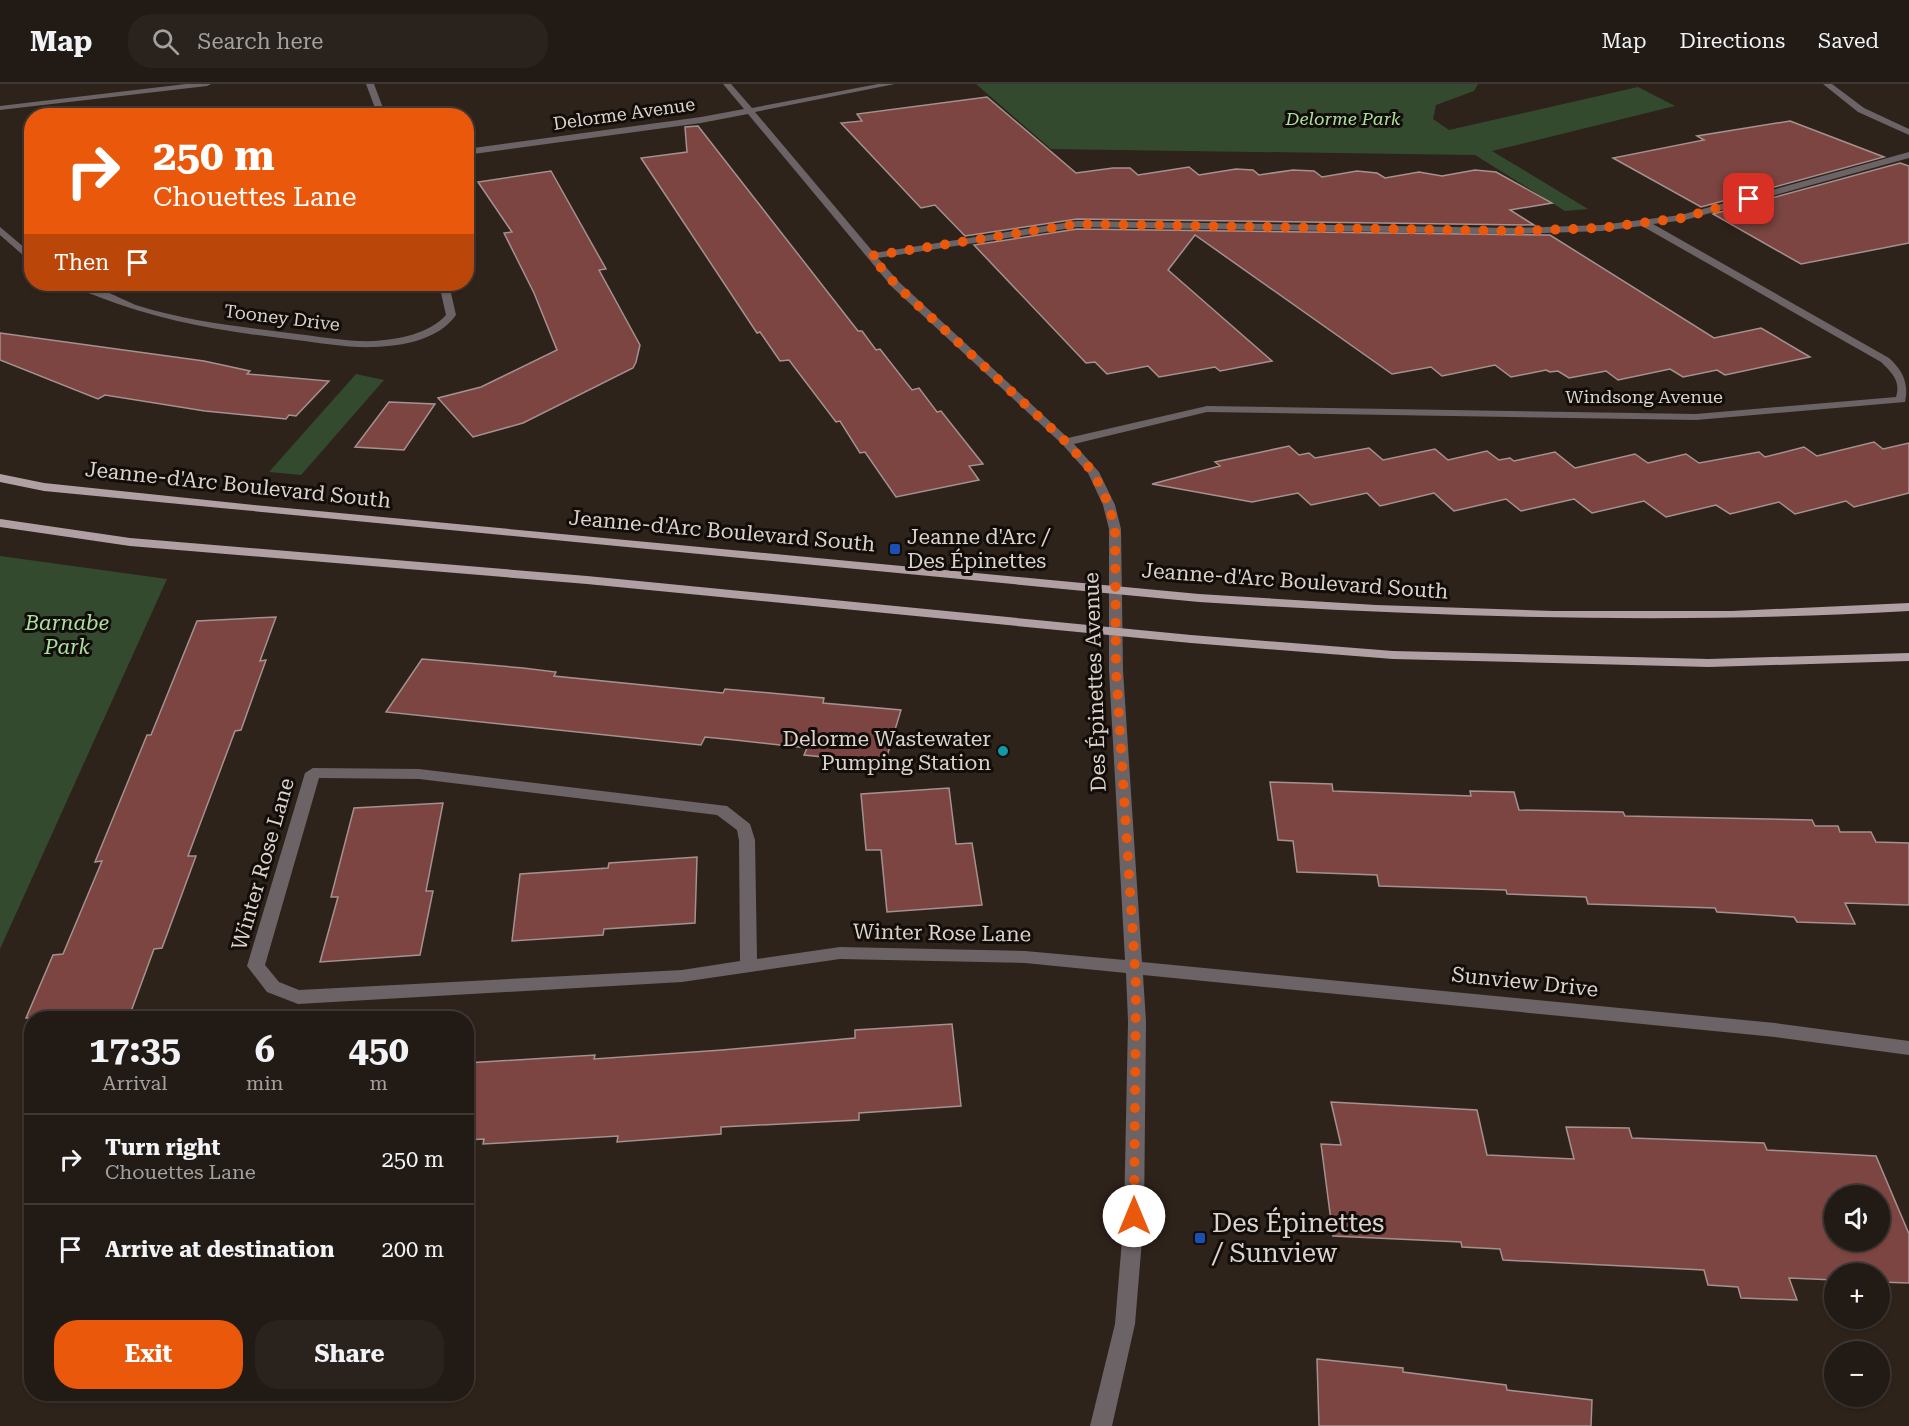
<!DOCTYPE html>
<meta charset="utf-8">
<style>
body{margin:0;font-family:"Roboto Serif",serif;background:#2a231d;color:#f1f3f6;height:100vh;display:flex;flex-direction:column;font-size:22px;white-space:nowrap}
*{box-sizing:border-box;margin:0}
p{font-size:20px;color:#a2a1a0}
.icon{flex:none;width:33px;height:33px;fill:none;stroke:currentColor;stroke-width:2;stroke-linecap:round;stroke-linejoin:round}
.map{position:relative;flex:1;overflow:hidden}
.details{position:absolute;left:24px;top:927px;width:450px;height:390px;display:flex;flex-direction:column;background:#221a14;border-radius:24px;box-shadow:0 2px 4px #0004,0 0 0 2px #3f3834}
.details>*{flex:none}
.banner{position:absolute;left:24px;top:24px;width:450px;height:183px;border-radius:24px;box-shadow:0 2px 4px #0004,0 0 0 2px #3f3834;background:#ea580c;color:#fff;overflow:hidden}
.fabs{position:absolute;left:1824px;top:1101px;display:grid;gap:12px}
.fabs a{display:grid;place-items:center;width:66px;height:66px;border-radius:50%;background:#221a14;box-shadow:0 2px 4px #0004,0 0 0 2px #3f3834;font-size:30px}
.pin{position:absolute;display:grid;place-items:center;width:51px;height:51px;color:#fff;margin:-26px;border-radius:12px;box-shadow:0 3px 9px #0006}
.me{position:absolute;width:66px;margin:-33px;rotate:0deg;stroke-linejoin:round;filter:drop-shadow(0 0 4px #0008)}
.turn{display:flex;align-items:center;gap:21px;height:126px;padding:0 30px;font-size:27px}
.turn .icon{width:78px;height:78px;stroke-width:2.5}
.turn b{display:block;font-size:42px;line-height:51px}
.then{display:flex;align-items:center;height:57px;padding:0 30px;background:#0003;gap:12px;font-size:22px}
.eta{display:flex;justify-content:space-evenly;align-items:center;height:102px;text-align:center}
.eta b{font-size:36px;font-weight:700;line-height:42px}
.cta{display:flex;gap:12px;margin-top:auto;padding:12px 30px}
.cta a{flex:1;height:69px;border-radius:24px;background:#ea580c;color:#fff;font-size:24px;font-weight:700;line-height:69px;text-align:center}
.cta a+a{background:#2a231d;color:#f1f3f6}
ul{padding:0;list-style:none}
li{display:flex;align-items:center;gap:18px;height:90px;padding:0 30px;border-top:2px solid #3f3834}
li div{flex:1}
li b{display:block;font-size:22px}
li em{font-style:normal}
header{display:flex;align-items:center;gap:36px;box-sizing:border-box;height:84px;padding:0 30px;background:#221a14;border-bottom:2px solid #3f3834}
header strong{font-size:28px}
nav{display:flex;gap:33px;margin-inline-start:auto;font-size:21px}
.search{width:420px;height:54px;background:#2a231d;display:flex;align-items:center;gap:15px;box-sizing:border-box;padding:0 21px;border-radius:24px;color:#a2a1a0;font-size:22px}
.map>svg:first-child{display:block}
.green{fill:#344a2f}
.building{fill:#7c4541;stroke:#a49190;stroke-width:1.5;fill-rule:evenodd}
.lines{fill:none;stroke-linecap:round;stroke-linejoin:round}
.minor{fill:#6b6365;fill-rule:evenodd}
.major{fill:#b0a0a4;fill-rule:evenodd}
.route{stroke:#ea580c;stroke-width:10;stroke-dasharray:0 18}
.transit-dot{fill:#1a4fb4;stroke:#130d0a;stroke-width:2}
.culture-dot{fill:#0f9aa8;stroke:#130d0a;stroke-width:2}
.labels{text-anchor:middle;stroke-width:6;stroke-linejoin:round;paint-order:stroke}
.far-street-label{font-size:18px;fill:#dbd3cd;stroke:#130d0a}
.far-park-label{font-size:18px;font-style:italic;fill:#abe19e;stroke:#130d0a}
.street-label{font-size:21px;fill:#dbd3cd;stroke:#130d0a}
.poi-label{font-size:21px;fill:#dbd3cd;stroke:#130d0a;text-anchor:start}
.park-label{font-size:21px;font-style:italic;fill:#abe19e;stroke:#130d0a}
.near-poi-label{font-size:26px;fill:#dbd3cd;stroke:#130d0a;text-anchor:start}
</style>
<header>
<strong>Map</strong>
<div class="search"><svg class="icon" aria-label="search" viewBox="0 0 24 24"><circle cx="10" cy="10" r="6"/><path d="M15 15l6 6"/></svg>Search here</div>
<nav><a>Map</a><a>Directions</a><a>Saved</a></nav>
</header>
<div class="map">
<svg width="1909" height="1342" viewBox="0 0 1909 1342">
<rect width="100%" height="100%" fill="#2e231b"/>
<!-- green -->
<g class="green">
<polygon points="976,0 1478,0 1474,7 1436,21 1433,35 1449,46 1638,3 1675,22 1492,67 1588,125 1565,127 1475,71 1051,65"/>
<polygon points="356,290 384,296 301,391 269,388"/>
<polygon points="0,472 167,495 0,865"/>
</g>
<!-- building -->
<g class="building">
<polygon points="987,13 1076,89 1113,84 1130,84 1138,91 1189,83 1199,91 1236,85 1253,86 1259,91 1293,86 1314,87 1322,93 1357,87 1377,89 1385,94 1419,88 1442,92 1475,86 1496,88 1552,119 1510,126 1534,141 1077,135 965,152 935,121 921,124 841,39 862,37 857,30"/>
<polygon points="1790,37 1884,73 1701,123 1613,74 1704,56 1697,52"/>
<polygon points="698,42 858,247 862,247 876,266 880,265 912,306 919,304 937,328 941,327 983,380 969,382 979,396 896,413 865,368 860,369 840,337 836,338 789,276 780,277 760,248 757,249 641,74 687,68 685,43"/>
<polygon points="1900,79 1909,82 1909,159 1801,180 1713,130"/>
<polygon points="551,87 606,185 599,186 640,261 636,278 633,284 523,339 473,353 438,314 481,303 557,266 534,209 504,149 512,148 478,98"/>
<polygon points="1077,145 1550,151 1714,254 1761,244 1810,273 1725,291 1717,286 1683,293 1670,285 1618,296 1606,287 1569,294 1558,287 1550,288 1546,286 1511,293 1495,281 1442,292 1431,283 1392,290 1195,151 1168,186 1272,277 1220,287 1215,283 1159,293 1148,282 1107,290 1095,278 1086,279 974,161"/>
<polygon points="0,249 204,277 250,287 247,290 329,297 296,332 289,331 286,335 205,327 105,311 98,315 0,276"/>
<polygon points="389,318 435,320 404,366 355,363"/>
<polygon points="1874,358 1883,365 1909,359 1909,409 1854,423 1846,417 1795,430 1779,418 1730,430 1716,421 1666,433 1644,417 1592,429 1574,415 1521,427 1506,415 1454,427 1434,409 1380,422 1367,409 1311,421 1298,409 1252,418 1152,400 1220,382 1215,378 1289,362 1299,371 1309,369 1315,374 1369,364 1383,376 1435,365 1448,376 1487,367 1499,376 1510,374 1514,377 1555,368 1575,384 1635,370 1648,379 1686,370 1699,379 1759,368 1765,373 1804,363 1817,372"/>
<polygon points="276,533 260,577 266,576 241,646 235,647 188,772 196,772 162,864 154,865 129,933 26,934 53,871 63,870 102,777 95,778 147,651 151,651 197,537"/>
<polygon points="422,575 523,584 556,588 554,592 723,609 725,605 824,614 823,619 901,626 885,679 804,671 807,664 735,656 705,653 701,661 386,628"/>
<polygon points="1270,698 1332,700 1333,707 1471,712 1470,707 1514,708 1519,726 1623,728 1625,732 1812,736 1815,742 1838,742 1840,748 1871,748 1876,758 1909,759 1909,821 1845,819 1855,840 1797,838 1794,833 1717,828 1715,824 1588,820 1586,813 1507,810 1506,806 1379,802 1377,791 1297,788 1293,757 1278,756"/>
<polygon points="949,704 956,760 972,759 982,821 887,828 881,766 866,766 861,710"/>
<polygon points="443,719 426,807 433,807 420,871 320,878 338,813 331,813 354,724"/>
<polygon points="697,773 695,839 604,845 603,851 512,857 520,790 608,784 609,779"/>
<polygon points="952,940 961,1022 859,1029 859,1036 721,1043 721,1050 617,1058 618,1052 483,1060 484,1055 466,1056 466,979 595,971 594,975 722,966 855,954 855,946"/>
<path d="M 1331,1018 L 1477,1026 L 1487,1071 L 1574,1075 L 1566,1043 L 1629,1044 L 1632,1054 L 1764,1059 L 1767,1066 L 1876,1072 L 1909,1150 L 1909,1199 L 1880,1198 L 1880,1190 L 1834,1190 L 1834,1196 L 1789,1194 L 1797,1216 L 1741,1214 L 1738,1203 L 1708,1201 L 1704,1186 L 1503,1176 L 1500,1165 L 1462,1163 L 1461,1158 L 1333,1152 L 1321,1060 L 1341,1061 ZM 1834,1112 L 1880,1112 L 1880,1156 L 1834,1156 Z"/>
<polygon points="1317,1275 1403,1284 1403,1288 1506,1301 1507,1306 1592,1316 1591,1342 1319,1342"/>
</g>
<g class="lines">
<!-- minor -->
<g class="minor">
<polygon points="186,0 211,0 207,2 0,26 0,22"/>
<polygon points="366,0 374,0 386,32 378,32"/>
<path d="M 723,0 L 731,0 L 752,24 L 878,0 L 895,0 L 755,28 L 874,169 L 1077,137 L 1515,144 L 1601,141 L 1681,131 L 1909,68 L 1909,74 L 1685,136 L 1653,140 L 1889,274 C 1903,287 1909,299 1905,318 L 1696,336 L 1207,328 L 1074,360 L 1099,388 L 1115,421 L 1121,445 L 1123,586 L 1142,878 L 1775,939 L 1909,957 L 1909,971 L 1775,953 L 1143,891 L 1146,937 L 1144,1132 L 1135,1240 L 1112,1342 L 1090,1342 L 1115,1240 L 1124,1132 L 1128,937 L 1126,889 L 1025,879 L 840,875 L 682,898 L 298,920 L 267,908 L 247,882 L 305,689 L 313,684 L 419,685 L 727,722 L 750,740 L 755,756 L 757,875 L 840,863 L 1025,867 L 1125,876 L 1109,586 L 1109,445 L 1103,421 L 1088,389 L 1062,360 L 892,203 L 748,30 L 701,39 L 466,71 L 466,65 L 701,33 L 744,25 ZM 1642,142 L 1881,278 C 1892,289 1901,297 1896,313 L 1696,330 L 1207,322 L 1068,354 L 900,199 L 878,174 L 1077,143 L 1515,150 L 1601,147 ZM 319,694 L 419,695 L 717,731 L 737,746 L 739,756 L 740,877 L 682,886 L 299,906 L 279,898 L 265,881 Z"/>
<polygon points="1823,0 1832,0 1864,24 1909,45 1909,51 1858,28"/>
<polygon points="0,143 32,170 32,179 0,151"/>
<path d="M 70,200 C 93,197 117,214 139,222 C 190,238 244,243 297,250 C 322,253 349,258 375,257 C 399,255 429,250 446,231 L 439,200 L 449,200 L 456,231 C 438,256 403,262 374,263 C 348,264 321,259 296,256 C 229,248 162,238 99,213 C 90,209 77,206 70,200 Z"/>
</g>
<!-- major -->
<g class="major">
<path d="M 0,390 L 44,399 L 254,421 L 1199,510 L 1376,521 L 1554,527 L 1732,527 L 1909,519 L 1909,527 C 1672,541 1436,533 1199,518 L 44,407 L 0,398 Z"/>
<polygon points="0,435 130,454 587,492 1191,551 1393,567 1709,575 1909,569 1909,577 1709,583 1393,575 1191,559 587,500 130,462 0,443"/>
</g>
</g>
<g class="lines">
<!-- route -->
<polyline class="route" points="1134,1132 1136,901 1116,586 1115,445 1109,421 1093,388 1066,358 896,201 871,172 1077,140 1515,147 1601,144 1682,134 1749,115"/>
</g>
<!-- markers -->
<g class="transit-dot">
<rect x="889" y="459" width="12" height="12" rx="3"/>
<rect x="1194" y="1148" width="12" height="12" rx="3"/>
</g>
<circle class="culture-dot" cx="1003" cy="667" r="6"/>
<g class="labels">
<!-- far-street labels -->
<g class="far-street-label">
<text transform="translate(624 30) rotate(-8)" y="6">Delorme Avenue</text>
<text transform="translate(282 234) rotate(7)" y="6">Tooney Drive</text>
<text x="1644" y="319">Windsong Avenue</text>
</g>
<!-- far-park labels -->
<g class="far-park-label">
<text x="1343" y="41">Delorme Park</text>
</g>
<!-- street labels -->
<g class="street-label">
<text transform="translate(238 401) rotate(6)" y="7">Jeanne-d'Arc Boulevard South</text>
<text transform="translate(722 447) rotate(5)" y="7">Jeanne-d'Arc Boulevard South</text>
<text transform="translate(1295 497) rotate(4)" y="7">Jeanne-d'Arc Boulevard South</text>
<text transform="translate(1095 598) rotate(-92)" y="7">Des Épinettes Avenue</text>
<text transform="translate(263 780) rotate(-74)" y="7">Winter Rose Lane</text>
<text transform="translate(942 849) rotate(1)" y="7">Winter Rose Lane</text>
<text transform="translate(1525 898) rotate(6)" y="7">Sunview Drive</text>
</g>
<!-- poi labels -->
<g class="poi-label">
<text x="907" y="460">Jeanne d'Arc /<tspan x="907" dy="24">Des Épinettes</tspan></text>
<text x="991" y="662" text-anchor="end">Delorme Wastewater<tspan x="991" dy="24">Pumping Station</tspan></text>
</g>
<!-- park labels -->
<g class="park-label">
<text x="67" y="546">Barnabe<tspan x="67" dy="24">Park</tspan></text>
</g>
<!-- near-poi labels -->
<g class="near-poi-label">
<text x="1212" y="1148">Des Épinettes<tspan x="1212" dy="30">/ Sunview</tspan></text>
</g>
</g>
</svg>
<div class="fabs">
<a><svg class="icon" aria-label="sound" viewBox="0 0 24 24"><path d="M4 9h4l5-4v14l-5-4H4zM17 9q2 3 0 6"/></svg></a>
<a>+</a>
<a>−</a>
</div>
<div class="pin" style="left:1749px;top:115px;background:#d93025"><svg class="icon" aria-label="arrive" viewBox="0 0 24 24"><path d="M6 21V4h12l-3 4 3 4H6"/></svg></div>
<svg class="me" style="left:1134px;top:1132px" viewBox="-20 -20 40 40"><circle r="19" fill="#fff"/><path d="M0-13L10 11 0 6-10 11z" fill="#ea580c"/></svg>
<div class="banner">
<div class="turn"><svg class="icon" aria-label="right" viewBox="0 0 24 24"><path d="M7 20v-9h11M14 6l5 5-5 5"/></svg><div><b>250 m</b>Chouettes Lane</div></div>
<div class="then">Then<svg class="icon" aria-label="arrive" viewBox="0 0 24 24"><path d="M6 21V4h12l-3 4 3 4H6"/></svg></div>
</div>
<section class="details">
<div class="eta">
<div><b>17:35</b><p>Arrival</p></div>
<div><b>6</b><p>min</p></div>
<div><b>450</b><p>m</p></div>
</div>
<ul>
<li><svg class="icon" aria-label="right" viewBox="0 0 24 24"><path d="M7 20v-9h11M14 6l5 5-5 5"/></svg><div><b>Turn right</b><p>Chouettes Lane</p></div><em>250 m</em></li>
<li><svg class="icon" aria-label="arrive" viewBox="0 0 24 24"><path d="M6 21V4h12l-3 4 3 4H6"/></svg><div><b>Arrive at destination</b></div><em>200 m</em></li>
</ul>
<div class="cta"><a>Exit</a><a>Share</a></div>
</section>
</div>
